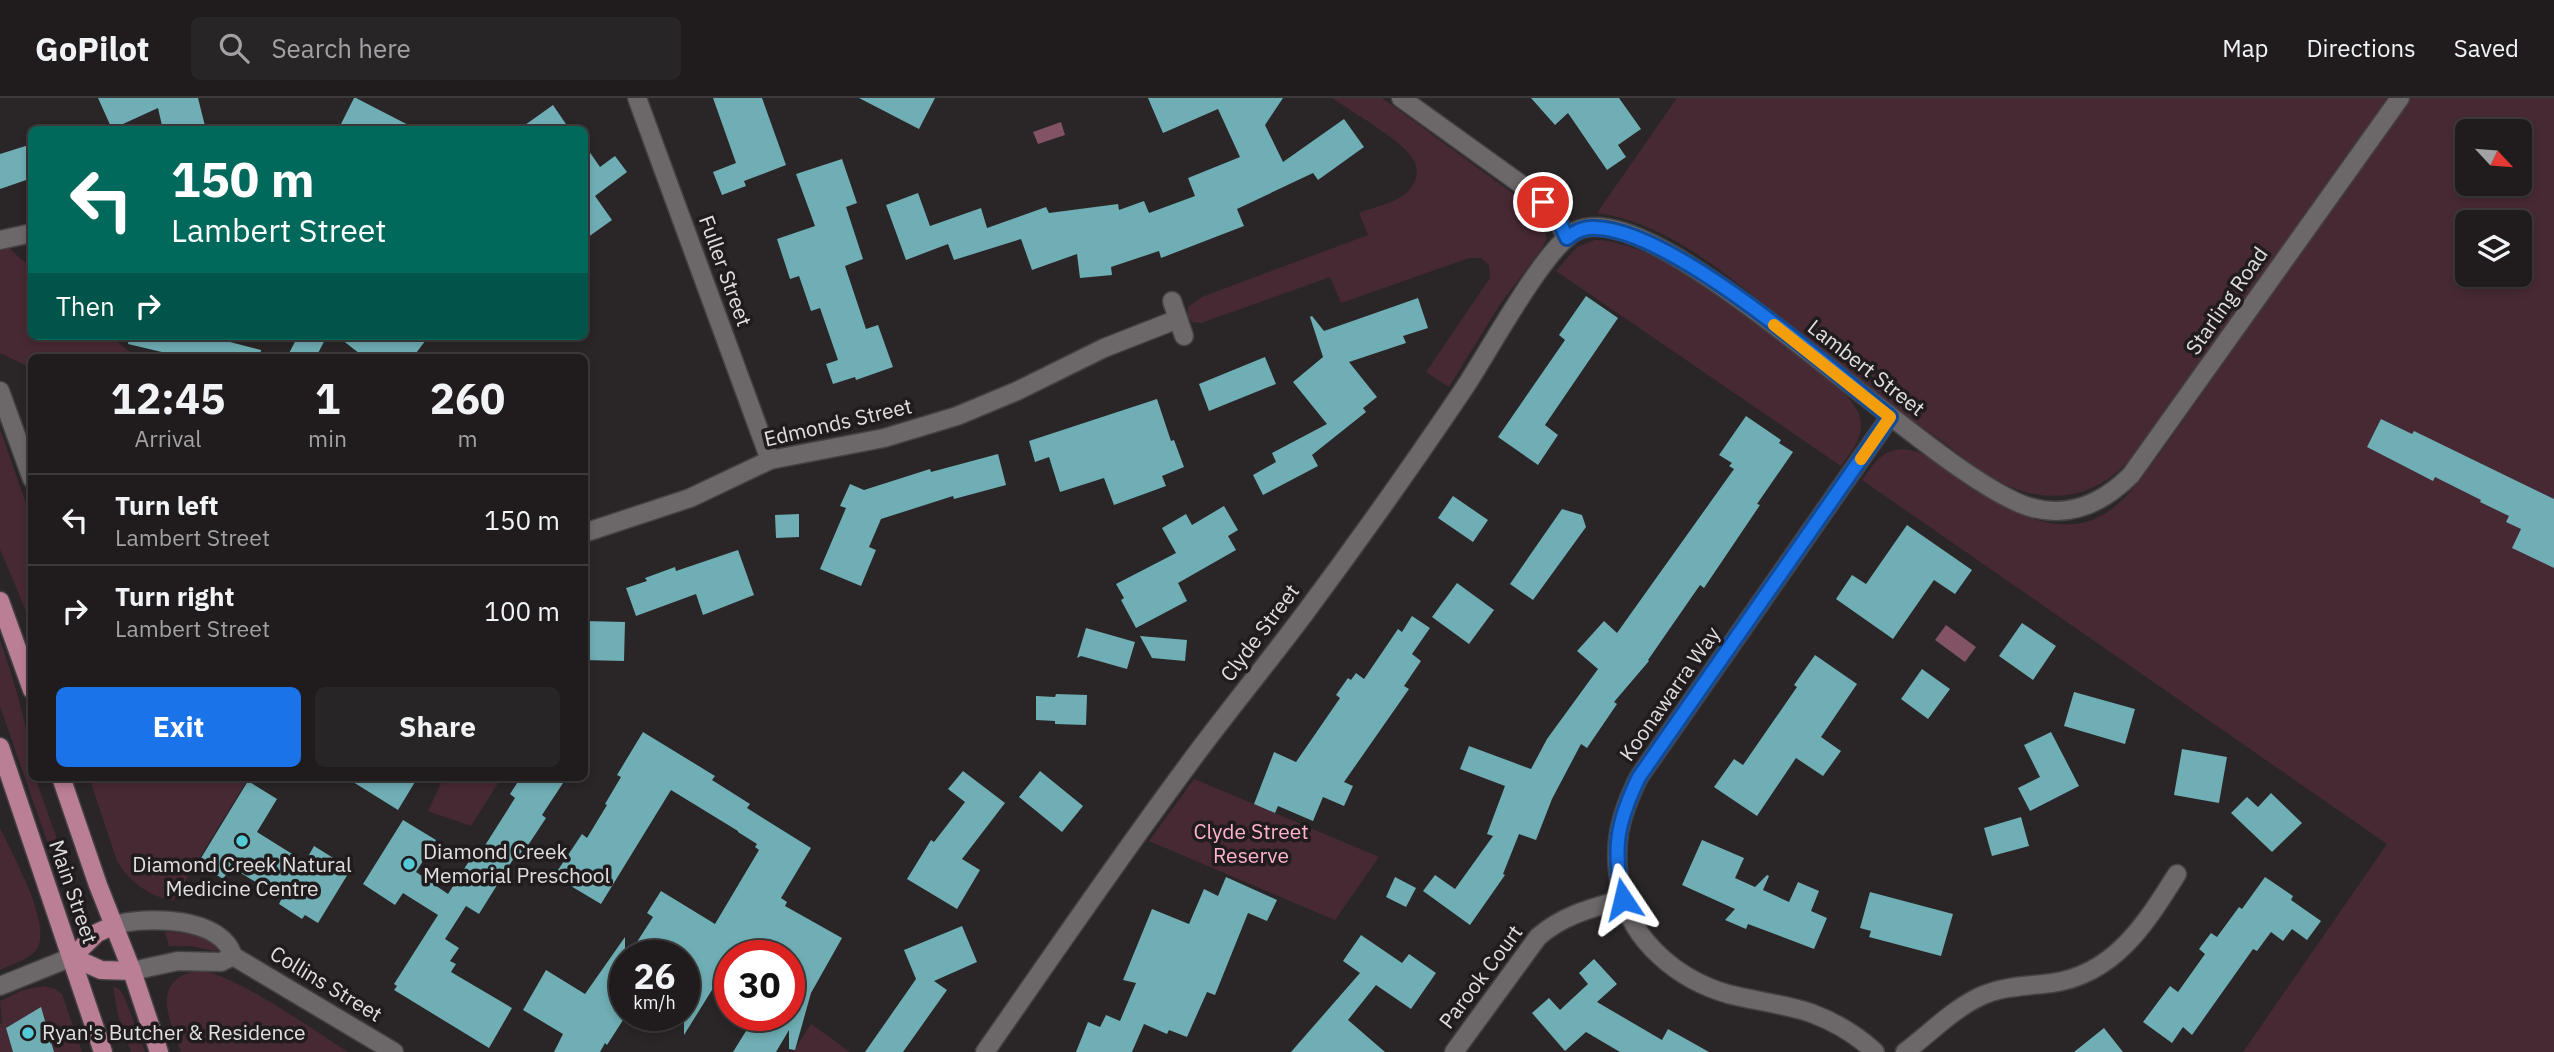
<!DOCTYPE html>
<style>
body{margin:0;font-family:"IBM Plex Sans",sans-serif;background:#282526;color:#f1f3f6;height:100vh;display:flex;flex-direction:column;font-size:26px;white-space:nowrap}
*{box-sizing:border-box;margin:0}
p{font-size:23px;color:#a2a1a4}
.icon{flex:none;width:38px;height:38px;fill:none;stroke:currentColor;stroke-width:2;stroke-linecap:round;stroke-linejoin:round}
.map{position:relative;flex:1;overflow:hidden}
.details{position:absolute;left:28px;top:256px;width:560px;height:427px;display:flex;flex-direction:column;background:#201c1d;border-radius:10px;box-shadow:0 4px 10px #0003,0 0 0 2px #3d3a3b}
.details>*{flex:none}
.top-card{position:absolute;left:28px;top:28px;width:560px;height:214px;border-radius:10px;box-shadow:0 4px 10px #0003,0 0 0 2px #3d3a3b;background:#00695c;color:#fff;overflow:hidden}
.needle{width:46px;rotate:116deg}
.buttons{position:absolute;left:2455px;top:21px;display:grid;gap:14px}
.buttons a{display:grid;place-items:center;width:77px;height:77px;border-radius:10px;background:#201c1d;box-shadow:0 4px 10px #0003,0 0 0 2px #3d3a3b;font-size:35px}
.speed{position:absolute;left:609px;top:842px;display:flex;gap:14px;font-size:35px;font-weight:700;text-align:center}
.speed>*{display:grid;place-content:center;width:91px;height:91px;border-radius:50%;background:#201c1d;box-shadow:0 4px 10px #0003,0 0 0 2px #3d3a3b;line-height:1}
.speed small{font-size:18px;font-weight:400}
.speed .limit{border:10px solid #d22;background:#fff;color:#111}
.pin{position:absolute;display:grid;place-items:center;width:60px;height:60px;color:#fff;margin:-30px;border:4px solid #fff;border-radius:50%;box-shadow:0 2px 7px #0007}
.me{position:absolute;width:77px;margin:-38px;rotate:350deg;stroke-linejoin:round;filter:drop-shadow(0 0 5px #0008)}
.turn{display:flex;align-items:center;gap:24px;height:147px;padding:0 28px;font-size:32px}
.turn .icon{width:91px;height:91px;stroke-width:2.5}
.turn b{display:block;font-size:49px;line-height:60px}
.then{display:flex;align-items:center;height:66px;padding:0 28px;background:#0003;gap:14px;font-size:26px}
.eta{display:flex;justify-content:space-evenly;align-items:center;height:119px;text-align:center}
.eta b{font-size:42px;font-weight:800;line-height:49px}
.action{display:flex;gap:14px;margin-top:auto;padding:14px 28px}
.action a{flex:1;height:80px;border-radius:10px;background:#1a73e8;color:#fff;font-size:28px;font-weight:800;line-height:80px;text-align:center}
.action a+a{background:#282526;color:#f1f3f6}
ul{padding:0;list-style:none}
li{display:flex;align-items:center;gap:21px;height:91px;padding:0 28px;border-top:2px solid #3d3a3b}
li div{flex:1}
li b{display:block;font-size:26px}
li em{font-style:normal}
header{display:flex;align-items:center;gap:42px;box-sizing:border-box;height:98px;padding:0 35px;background:#201c1d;border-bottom:2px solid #3d3a3b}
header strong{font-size:33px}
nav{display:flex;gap:38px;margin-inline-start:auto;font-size:24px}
.search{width:490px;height:63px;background:#282526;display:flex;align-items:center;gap:18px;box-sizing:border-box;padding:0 24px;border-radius:10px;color:#a2a1a4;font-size:26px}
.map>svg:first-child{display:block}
.green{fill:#472934;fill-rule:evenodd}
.water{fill:#815365}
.building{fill:#6eaeb4}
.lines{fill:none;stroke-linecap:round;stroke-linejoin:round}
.minor-casing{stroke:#444142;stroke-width:21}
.major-casing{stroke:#444142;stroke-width:21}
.minor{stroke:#6c6769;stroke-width:18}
.major{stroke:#ba7e95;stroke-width:18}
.route-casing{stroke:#114b97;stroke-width:18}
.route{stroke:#1a73e8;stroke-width:12}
.slow{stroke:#f59e0b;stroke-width:12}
.poi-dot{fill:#52cbd7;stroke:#201c1d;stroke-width:2.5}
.labels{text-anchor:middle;stroke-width:7;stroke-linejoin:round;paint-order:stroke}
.street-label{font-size:21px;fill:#e1dedf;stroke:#201c1d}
.park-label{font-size:21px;fill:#ffb2cf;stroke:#201c1d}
.poi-label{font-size:21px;fill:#e1dedf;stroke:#201c1d;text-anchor:start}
</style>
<header>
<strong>GoPilot</strong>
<div class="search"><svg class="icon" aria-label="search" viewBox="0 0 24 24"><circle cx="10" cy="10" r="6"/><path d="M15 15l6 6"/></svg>Search here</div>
<nav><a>Map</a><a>Directions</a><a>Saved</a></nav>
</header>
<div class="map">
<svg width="2554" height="954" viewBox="0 0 2554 954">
<rect width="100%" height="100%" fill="#2a2627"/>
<!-- green -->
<g class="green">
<path d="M 1332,0 L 1382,0 L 1530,108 L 1546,128 L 1546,142 L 1542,150 L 1499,208 L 1449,289 L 1426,274 L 1490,180 L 1489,167 L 1481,160 L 1469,160 L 1341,205 L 1330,179 L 1201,225 L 1192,224 L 1187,219 L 1188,209 L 1202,199 L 1368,137 L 1359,115 C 1373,109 1393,106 1405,96 C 1417,87 1421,70 1411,58 C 1400,42 1351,13 1332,0 Z"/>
<path d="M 1677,0 L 2388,0 L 2129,363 C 2103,390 2072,403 2034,396 C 2000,390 1970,364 1943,344 C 1889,307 1838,266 1787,225 C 1731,181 1671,125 1597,115 Z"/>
<path d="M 2411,0 L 2554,0 L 2554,954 L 2243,954 L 2387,746 L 1862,382 C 1870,371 1878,357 1892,353 C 1920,344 1946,372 1967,387 C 2006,412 2061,444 2106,415 C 2129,400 2144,376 2160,355 ZM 2468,33 L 2520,33 L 2520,86 L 2468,86 ZM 2468,124 L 2520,124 L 2520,177 L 2468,177 Z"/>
<path d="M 1595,142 C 1659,143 1756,224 1805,264 C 1823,279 1854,296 1860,320 C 1865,338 1851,354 1841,368 L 1556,173 L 1577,149 Z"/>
<polygon points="9,150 31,170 32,238 111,238 135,259 32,259 31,270 0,255 0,153"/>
<polygon points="0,331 31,420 31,525 0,451"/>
<path d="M 0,542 C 13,580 32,639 32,679 L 35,679 L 71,781 L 62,786 L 0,608 Z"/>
<path d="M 89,679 L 249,679 L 173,803 C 147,797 131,785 117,763 Z"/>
<polygon points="444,679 502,679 471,728 428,713"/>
<polygon points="1194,681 1218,691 1379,759 1335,822 1149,743"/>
<path d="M 0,730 C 11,754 53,827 37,851 C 29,862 12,866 0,872 Z"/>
<path d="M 165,834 C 182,834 208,837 218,851 L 214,853 L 190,848 L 169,848 Z"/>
<path d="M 197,872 C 232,874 315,933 348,954 L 181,954 C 170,921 149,884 197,872 Z"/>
<polygon points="44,888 55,891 62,896 82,954 54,954 43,916 35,913 6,930 13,954 0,954 0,926 2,925 0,903 23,892"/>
<polygon points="113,888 119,891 124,898 145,954 131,954 118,917"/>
<polygon points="811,926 850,954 793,954"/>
</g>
<!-- water -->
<g class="water">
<polygon points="1061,24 1065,37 1038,46 1033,34"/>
<polygon points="1946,527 1976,549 1965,564 1935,542"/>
</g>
<!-- building -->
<g class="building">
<polygon points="98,0 198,0 206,32 163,32 158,10 112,31"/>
<polygon points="354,0 356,0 418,32 338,32"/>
<polygon points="713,0 762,0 786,67 744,83 746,88 722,97 713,74 736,65"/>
<polygon points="859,0 935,0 919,31"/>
<polygon points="1148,0 1283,0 1265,27 1283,64 1344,21 1364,49 1318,82 1313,75 1237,111 1244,128 1161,160 1159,153 1111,169 1112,177 1080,180 1077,156 1032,172 1021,141 954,162 948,146 906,162 886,107 918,95 930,128 981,110 987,130 1046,109 1049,115 1118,106 1119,112 1144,103 1149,115 1195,98 1188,80 1240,59 1218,11 1163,35"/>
<polygon points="1531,0 1619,0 1641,31 1618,47 1626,59 1607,72 1568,15 1555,27"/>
<polygon points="553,7 570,32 518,32"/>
<polygon points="32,46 32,80 0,91 0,56"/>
<polygon points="584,46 600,69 615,58 627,74 595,98 612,122 584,142"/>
<polygon points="842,61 857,105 846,109 863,161 845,168 866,231 878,227 893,269 856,282 855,279 833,286 826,266 838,262 820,210 811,213 799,178 790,181 777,141 815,128 796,76"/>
<polygon points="1586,198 1618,220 1545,327 1558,337 1538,367 1498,339 1565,242 1559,237"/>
<polygon points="1418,200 1428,230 1403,238 1406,245 1349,264 1377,299 1363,310 1366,314 1312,357 1318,368 1263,397 1253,377 1276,364 1272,355 1327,326 1293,284 1323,259 1310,219 1312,218 1324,233"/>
<polygon points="129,238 207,238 261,252 260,259 183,259 128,246"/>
<polygon points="298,238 327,238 316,259 287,259"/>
<polygon points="337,238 429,238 413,259 364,259"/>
<polygon points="1265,259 1276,286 1209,313 1199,286"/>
<polygon points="1157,301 1171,343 1174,342 1184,369 1162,378 1166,388 1114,407 1104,380 1060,394 1049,359 1035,364 1029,343"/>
<polygon points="1746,318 1781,342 1779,345 1793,354 1757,406 1760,407 1704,490 1700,487 1648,562 1649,563 1614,604 1617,606 1587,650 1581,646 1552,701 1536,742 1519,736 1503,776 1505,777 1470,827 1423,793 1435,777 1455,791 1493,738 1487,736 1505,688 1460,671 1469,648 1531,671 1547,641 1598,571 1577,553 1604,523 1617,535 1734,371 1729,368 1732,365 1719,357"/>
<polygon points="2381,321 2412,336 2414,333 2554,401 2554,470 2512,450 2521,431 2506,424 2509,418 2480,404 2481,402 2435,379 2433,383 2367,349"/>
<polygon points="998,356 1006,387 954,401 953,398 881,421 869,449 876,452 861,488 820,471 846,410 840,408 850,386 864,392 930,371 931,374"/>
<polygon points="1453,398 1488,422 1473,444 1438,420"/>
<polygon points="1224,408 1238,432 1228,438 1236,452 1178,485 1187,503 1136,530 1121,502 1124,500 1116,486 1176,455 1162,430 1186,416 1192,427"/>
<polygon points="1562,411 1582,417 1586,429 1533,502 1510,486"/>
<polygon points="799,416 799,439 776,440 775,417"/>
<polygon points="1907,427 1972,472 1955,496 1934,482 1893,541 1836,501 1852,477 1866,486"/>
<polygon points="738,452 754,497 703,517 696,496 636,518 626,490 647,483 645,480 675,469 676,473"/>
<polygon points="1457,485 1494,512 1469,546 1432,519"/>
<polygon points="1412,518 1430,530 1412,556 1421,563 1404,588 1409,591 1344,684 1353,688 1344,708 1323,699 1313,723 1278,708 1275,715 1254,706 1274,654 1296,664 1340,600 1336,597 1348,580 1351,582 1356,575 1364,581 1398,531 1402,534"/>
<polygon points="584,523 625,524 624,563 584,562"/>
<polygon points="2022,525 2056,548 2033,582 1999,558"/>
<polygon points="1086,530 1135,544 1127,571 1081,558 1077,560"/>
<polygon points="1140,538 1187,542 1185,563 1152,560"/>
<polygon points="1815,557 1857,586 1821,639 1841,653 1823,678 1796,660 1757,718 1714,689 1734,661 1743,667 1797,589 1794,587"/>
<polygon points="1922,571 1950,591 1928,621 1901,601"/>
<polygon points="2074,594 2135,611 2125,646 2064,628"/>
<polygon points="1056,596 1087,597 1086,627 1055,626 1055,623 1036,622 1036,598 1055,599"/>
<polygon points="643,634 715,678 712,682 750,706 747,710 811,750 781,800 787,804 785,808 842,840 811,895 795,952 789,951 789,932 776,954 733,954 756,917 789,917 789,858 730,858 730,863 684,937 684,858 628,858 653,819 647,815 661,793 715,826 759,752 755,749 757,746 738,734 738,733 671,692 601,806 554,778 582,736 587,740 607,707 605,706 621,679 617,677"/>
<polygon points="2051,634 2079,688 2030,713 2018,690 2040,679 2024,647"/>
<polygon points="2182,651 2227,659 2219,705 2174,697"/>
<polygon points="963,673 1005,705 962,761 980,772 957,811 907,781 931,742 934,744 965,704 948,691"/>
<polygon points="1040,673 1083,708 1062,734 1019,699"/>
<polygon points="345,679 418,679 398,712"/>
<polygon points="521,679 567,679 542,717 546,720 521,758 517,755 479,816 466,808 445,841 459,850 450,863 456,866 451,874 512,910 489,950 394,892 397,888 394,886 438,817 403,795 395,807 363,786 403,722 436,742 416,774 448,796 473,757 477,760 515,700 510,696"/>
<polygon points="248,683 277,701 257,734 305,764 314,748 351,771 318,825 305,817 302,821 279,806 282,800 231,769 223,781 198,765"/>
<polygon points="2271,695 2302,725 2272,754 2231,715 2247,699 2258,709"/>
<polygon points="2021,719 2029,748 1992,758 1984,730"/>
<polygon points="1702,742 1744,760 1735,780 1755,789 1767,777 1769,778 1763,792 1789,804 1798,784 1819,793 1811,813 1827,820 1814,851 1748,826 1746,831 1725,822 1735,811 1682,787"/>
<polygon points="1226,779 1277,802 1267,823 1248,815 1215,897 1207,894 1187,939 1169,932 1167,936 1144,926 1132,954 1076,954 1088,924 1100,929 1106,917 1120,923 1136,885 1123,882 1152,811 1189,826 1204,791 1218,798"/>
<polygon points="1395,779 1416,790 1406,809 1386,799"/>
<polygon points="2265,779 2293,798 2291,802 2321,823 2307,842 2292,831 2283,843 2271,834 2257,853 2253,851 2192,937 2183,929 2172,945 2143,924 2170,888 2178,894 2205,856 2199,851 2211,835 2217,839 2239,809 2242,811"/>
<polygon points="1870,794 1953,816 1941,858 1869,839 1871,833 1860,830"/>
<polygon points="962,828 977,864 934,883 947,892 903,954 865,954 916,881 904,852"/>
<polygon points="1361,837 1402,865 1409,856 1436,875 1411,911 1376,887 1348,922 1385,954 1291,954 1360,875 1343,863"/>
<polygon points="625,839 625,919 607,947 605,945 600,954 554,954 563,936 523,912 546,872 585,896"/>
<polygon points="1594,861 1617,886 1597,904 1662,942 1668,931 1709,954 1620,954 1586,934 1565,953 1532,915 1549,900 1560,912 1588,886 1579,875"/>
<polygon points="41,909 54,954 13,954 6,930"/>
<polygon points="2104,930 2123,954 2074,954"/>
</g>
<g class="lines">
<defs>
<g id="minor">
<polyline points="637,0 770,362"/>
<polyline points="1401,0 1536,97 1552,113 1567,140"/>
<polyline points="0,142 32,135"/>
<polyline points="1172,203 1184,238"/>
<polyline points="0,293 32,381"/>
<polyline points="584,435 690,400 770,362 884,340 957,318 1017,293 1104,250 1178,221"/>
<path d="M 114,827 C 146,818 221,818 233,858 L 394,954"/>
<polyline points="132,873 178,863 221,864 233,858"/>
<polyline points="0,888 72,859"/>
<path d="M 985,954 C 1052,858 1118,761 1188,667 C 1226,615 1267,566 1305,515 C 1360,441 1414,365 1465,289 C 1488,255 1544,150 1576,133 C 1660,91 1934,384 2033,410 C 2072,420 2104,404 2131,377 L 2400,0"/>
<path d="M 1454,954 L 1538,839 C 1563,817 1592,810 1623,801"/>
<path d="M 1875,954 C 1857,937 1835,924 1811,915 C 1784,906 1755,903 1728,896 C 1679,882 1632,844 1621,793 C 1612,748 1619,719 1639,679 L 1890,319"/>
<path d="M 1905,954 C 1929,936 1952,912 1979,899 C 2002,888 2027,888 2052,885 C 2115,876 2146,825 2177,776"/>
</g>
<g id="major">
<polyline points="0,503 32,592"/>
<polyline points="0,649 103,954"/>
<polyline points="61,679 98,787 132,873 159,954"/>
<polyline points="114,827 97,835 72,859 101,872 132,873"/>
</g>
</defs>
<!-- minor casing -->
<use href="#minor" class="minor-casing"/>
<!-- major casing -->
<use href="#major" class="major-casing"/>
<!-- minor -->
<use href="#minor" class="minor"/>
<!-- major -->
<use href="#major" class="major"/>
</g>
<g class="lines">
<defs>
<path id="route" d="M 1543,104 L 1559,123 L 1567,140 C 1576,133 1584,129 1596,130 C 1673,132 1828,269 1890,319 L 1639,679 C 1617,724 1612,751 1623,801"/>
</defs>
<!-- route casing -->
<use href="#route" class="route-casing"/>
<!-- route -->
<use href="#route" class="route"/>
<!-- slow -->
<polyline class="slow" points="1774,227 1890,319 1861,361"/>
</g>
<!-- markers -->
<g class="poi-dot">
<circle cx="242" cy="743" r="7"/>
<circle cx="409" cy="766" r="7"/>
<circle cx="28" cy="935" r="7"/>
</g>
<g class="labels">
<!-- street labels -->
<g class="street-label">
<text transform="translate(725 173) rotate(70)" y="7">Fuller Street</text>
<text transform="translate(2227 203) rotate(-55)" y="7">Starling Road</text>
<text transform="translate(1866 270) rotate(38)" y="7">Lambert Street</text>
<text transform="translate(838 325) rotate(-13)" y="7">Edmonds Street</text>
<text transform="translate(1260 535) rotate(-53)" y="7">Clyde Street</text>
<text transform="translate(1670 596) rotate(-55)" y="7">Koonawarra Way</text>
<text transform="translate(73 794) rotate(71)" y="7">Main Street</text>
<text transform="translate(1481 879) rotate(-53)" y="7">Parook Court</text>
<text transform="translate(326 886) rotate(31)" y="7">Collins Street</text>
</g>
<!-- park labels -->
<g class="park-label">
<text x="1251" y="741">Clyde Street<tspan x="1251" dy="24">Reserve</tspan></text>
</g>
<!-- poi labels -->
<g class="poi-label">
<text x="423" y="761">Diamond Creek<tspan x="423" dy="24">Memorial Preschool</tspan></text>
<text x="242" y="774" text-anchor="middle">Diamond Creek Natural<tspan x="242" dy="24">Medicine Centre</tspan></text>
<text x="42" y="942">Ryan's Butcher &amp; Residence</text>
</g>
</g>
</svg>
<div class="buttons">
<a><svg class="needle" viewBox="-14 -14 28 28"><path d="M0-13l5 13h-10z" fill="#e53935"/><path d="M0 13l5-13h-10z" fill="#a2a1a4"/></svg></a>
<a><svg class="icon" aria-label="layers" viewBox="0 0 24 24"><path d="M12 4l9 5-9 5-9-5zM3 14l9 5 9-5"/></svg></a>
</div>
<div class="speed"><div>26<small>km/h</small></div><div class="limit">30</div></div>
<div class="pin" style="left:1543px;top:104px;background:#d93025"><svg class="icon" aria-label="arrive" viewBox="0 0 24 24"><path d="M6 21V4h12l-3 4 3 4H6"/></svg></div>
<svg class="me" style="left:1623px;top:801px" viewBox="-20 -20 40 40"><path d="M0-17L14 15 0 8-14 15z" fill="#1a73e8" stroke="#fff" stroke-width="4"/></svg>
<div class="top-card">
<div class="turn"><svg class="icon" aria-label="left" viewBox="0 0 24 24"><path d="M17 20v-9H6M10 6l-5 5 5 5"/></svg><div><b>150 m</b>Lambert Street</div></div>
<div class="then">Then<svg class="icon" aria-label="right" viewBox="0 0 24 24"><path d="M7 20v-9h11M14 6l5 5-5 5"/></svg></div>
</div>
<section class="details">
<div class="eta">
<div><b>12:45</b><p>Arrival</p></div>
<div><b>1</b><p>min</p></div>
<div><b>260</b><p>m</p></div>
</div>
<ul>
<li><svg class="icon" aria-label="left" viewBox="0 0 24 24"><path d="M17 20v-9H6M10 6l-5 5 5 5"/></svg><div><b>Turn left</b><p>Lambert Street</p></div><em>150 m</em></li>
<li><svg class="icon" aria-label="right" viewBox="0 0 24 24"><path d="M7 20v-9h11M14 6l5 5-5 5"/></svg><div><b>Turn right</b><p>Lambert Street</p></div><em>100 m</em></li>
</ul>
<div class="action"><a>Exit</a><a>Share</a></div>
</section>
</div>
